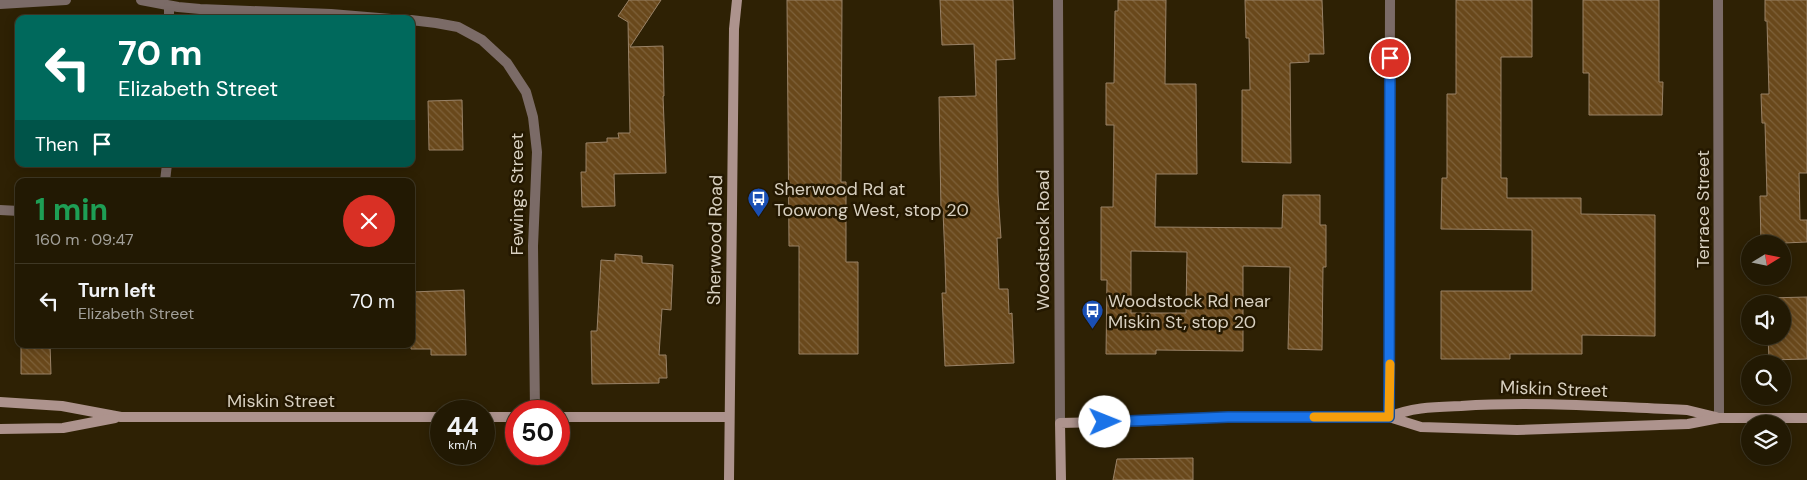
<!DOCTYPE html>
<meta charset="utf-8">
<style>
body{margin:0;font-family:"DM Sans",sans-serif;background:#2a220d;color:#f1f3f6;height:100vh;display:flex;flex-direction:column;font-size:19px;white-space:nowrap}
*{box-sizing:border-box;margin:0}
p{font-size:16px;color:#a2a09a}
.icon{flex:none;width:28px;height:28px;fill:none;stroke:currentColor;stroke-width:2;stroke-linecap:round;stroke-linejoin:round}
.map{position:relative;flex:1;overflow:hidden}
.details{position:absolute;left:15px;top:178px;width:400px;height:170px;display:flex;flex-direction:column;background:#221903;border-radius:10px;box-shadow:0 2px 12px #0003,0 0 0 1px #3f3825}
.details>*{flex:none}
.banner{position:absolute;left:15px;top:15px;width:400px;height:152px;border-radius:10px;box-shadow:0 2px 12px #0003,0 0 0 1px #3f3825;background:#00695c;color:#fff;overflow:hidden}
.needle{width:32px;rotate:80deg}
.tools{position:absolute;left:1741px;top:235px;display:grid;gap:10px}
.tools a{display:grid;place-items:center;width:50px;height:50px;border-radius:50%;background:#221903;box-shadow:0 2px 12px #0003,0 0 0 1px #3f3825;font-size:25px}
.speed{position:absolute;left:430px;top:400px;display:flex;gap:10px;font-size:25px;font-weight:700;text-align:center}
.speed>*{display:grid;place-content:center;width:65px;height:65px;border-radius:50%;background:#221903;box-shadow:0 2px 12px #0003,0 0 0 1px #3f3825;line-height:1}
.speed small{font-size:12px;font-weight:400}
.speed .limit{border:8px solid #d22;background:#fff;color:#111}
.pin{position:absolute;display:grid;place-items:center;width:42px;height:42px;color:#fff;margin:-21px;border:2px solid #fff;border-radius:50%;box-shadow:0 1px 5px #0007}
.me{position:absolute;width:55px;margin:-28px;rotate:89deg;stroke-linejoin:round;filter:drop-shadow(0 0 4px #0008)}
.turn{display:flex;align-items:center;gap:18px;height:105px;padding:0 20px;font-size:22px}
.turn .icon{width:65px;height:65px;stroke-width:2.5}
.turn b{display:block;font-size:35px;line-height:42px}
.then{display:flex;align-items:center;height:48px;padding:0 20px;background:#0003;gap:10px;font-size:19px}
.round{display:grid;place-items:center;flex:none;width:52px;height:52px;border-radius:26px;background:#2a220d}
.overview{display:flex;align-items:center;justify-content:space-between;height:85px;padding:0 20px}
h1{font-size:30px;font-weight:700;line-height:38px;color:#1e9e55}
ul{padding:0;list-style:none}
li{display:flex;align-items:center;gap:15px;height:75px;padding:0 20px;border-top:1px solid #3f3825}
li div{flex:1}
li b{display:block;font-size:19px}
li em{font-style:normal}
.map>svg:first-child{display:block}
.building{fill:url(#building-back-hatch);stroke:#998267;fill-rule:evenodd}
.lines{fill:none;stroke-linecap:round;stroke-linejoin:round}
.street{stroke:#7b6b67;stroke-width:10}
.secondary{stroke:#ad938d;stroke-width:10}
.route-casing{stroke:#114b97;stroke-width:12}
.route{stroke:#1a73e8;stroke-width:9}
.slow{stroke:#f59e0b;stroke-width:9}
.labels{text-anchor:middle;stroke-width:5;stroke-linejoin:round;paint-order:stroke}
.poi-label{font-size:18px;fill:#d8d0c0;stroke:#241800;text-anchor:start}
.street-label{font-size:18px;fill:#d8d0c0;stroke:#241800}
</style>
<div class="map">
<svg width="1807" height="480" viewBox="0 0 1807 480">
<defs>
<pattern id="building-back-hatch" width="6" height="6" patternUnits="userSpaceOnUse" patternTransform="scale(1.25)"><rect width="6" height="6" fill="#69481b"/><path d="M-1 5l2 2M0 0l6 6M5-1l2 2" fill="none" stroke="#7e613a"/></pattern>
</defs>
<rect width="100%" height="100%" fill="#2e2104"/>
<!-- building -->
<g class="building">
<polygon points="629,0 661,0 630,47 663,46 664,96 663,96 666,173 614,174 615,206 582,207 581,172 586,172 586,143 607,142 607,138 619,138 618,133 630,133 628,22 618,16"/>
<polygon points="787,0 842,0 841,182 846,182 846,262 858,262 858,354 799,354 799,246 789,246"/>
<polygon points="940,0 1013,0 1015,59 996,60 998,194 1001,238 997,238 999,289 1008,289 1009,314 1012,313 1014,363 945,366 942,293 946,293 945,259 943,211 941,211 939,97 976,96 974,44 942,45"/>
<path d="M 1118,0 L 1166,0 L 1165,84 L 1196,84 L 1197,174 L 1156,174 L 1155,227 L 1282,228 L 1283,195 L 1320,195 L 1320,225 L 1326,225 L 1326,267 L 1323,267 L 1322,350 L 1288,349 L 1290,267 L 1243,266 L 1243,351 L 1156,350 L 1156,354 L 1106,354 L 1107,280 L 1101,280 L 1101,207 L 1113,207 L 1114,125 L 1106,125 L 1106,83 L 1114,83 L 1115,11 L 1118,11 ZM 1131,251 L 1187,252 L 1186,313 L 1131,313 Z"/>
<polygon points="1245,0 1322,0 1324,54 1309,54 1309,62 1290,63 1291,163 1242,162 1242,90 1250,90 1249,38 1246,38"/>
<polygon points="1456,0 1532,0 1532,57 1501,57 1501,178 1507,178 1507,198 1581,198 1581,214 1655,215 1655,336 1582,335 1582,354 1510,354 1510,359 1441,359 1441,291 1532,291 1532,230 1441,229 1442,178 1447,178 1447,94 1456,94"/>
<polygon points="1583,0 1659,0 1659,82 1663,82 1662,115 1589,115 1589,73 1583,73"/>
<polygon points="1765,0 1807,0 1807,173 1799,173 1800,220 1807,220 1807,242 1761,244 1760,196 1767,196 1765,123 1762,123 1761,94 1769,94 1767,21 1765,21"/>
<polygon points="462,100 463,150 429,150 428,101"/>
<polygon points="615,254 642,256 642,263 673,265 671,310 662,309 659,355 666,355 667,378 659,378 659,383 592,384 591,331 597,331 601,260 615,261"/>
<polygon points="464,290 466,355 431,355 431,349 411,349 411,292"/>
<polygon points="1807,297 1807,359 1769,360 1768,336 1782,336 1782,304 1767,304 1767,298"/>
<polygon points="21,344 50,344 51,374 21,374"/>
<polygon points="1193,458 1193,480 1113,480 1117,459"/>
</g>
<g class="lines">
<!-- street -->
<g class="street">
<polyline points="141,0 178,7 200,9 331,14 391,19"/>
<polyline points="1058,0 1060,423"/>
<polyline points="1718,0 1719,418"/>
<polyline points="0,4 66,0"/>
<polyline points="169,19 169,6"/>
<polyline points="411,20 436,23 458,27 482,40 507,63 526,92 533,117 537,152 533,246 535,411"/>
<polyline points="165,181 167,164"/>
<polyline points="0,210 19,211"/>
<polyline points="1389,417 1390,0"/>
</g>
<!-- secondary -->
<g class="secondary">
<polyline points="0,402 62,406 121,417 441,417"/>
<polyline points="484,417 516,417"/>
<polyline points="559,417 729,417"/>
<path d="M 1389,417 C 1412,407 1436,407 1461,406 C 1536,401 1612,407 1687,410 L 1716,417"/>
<polyline points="0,429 63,428 115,418"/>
<polyline points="729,480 734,29 737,0"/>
<polyline points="1061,480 1060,423 1147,421 1229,417 1389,417 1421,427 1517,430 1688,424 1719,418 1807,418"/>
</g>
</g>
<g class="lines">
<defs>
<polyline id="route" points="1105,422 1228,417 1389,417 1390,58"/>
</defs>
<!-- route casing -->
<use href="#route" class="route-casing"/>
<!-- route -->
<use href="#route" class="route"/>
<!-- slow -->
<polyline class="slow" points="1314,417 1389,417 1390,364"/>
</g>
<!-- icons -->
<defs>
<symbol id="bus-pin" viewBox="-11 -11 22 30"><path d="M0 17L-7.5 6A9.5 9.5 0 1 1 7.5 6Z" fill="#1a4fb4" stroke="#241800"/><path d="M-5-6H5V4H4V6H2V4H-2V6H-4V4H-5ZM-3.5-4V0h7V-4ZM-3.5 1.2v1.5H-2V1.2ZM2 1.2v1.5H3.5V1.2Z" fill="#fff"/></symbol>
</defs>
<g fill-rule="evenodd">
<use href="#bus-pin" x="746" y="186" width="25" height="34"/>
<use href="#bus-pin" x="1080" y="298" width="25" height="34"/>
</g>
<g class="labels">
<!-- poi labels -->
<g class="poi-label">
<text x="774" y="195">Sherwood Rd at<tspan x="774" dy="21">Toowong West, stop 20</tspan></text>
<text x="1108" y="307">Woodstock Rd near<tspan x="1108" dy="21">Miskin St, stop 20</tspan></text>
</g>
<!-- street labels -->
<g class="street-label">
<text transform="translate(517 194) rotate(-90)" y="6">Fewings Street</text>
<text transform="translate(1703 209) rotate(-90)" y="6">Terrace Street</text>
<text transform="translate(715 240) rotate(-89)" y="6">Sherwood Road</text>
<text transform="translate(1043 240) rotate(-90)" y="6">Woodstock Road</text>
<text transform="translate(1554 389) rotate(2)" y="6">Miskin Street</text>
<text x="281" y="407">Miskin Street</text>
</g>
</g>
</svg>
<div class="tools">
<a><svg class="needle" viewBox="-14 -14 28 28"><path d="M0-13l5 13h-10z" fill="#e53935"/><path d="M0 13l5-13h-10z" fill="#a2a09a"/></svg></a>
<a><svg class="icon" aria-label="sound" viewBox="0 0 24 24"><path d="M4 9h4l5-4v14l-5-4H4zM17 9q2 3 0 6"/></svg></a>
<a><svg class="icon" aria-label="search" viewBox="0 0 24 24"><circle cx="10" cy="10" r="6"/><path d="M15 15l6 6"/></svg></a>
<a><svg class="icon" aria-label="layers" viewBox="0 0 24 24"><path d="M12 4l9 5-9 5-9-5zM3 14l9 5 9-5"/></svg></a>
</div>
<div class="speed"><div>44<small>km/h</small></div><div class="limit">50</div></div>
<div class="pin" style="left:1390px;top:58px;background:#d93025"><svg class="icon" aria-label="arrive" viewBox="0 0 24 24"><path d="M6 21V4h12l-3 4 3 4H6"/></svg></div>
<svg class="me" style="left:1105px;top:422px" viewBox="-20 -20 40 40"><circle r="19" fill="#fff"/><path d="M0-13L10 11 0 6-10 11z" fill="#1a73e8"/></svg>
<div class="banner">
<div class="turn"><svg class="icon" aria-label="left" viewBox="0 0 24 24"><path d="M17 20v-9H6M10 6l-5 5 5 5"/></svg><div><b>70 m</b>Elizabeth Street</div></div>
<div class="then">Then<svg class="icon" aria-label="arrive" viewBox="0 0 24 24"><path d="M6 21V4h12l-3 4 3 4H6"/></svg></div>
</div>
<section class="details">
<div class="overview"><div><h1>1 min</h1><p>160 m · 09:47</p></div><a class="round" style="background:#d93025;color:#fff"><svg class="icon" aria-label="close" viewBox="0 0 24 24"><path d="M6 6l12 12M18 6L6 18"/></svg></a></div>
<ul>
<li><svg class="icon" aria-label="left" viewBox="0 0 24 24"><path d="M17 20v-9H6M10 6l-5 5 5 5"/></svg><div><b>Turn left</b><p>Elizabeth Street</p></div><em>70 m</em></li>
</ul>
</section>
</div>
